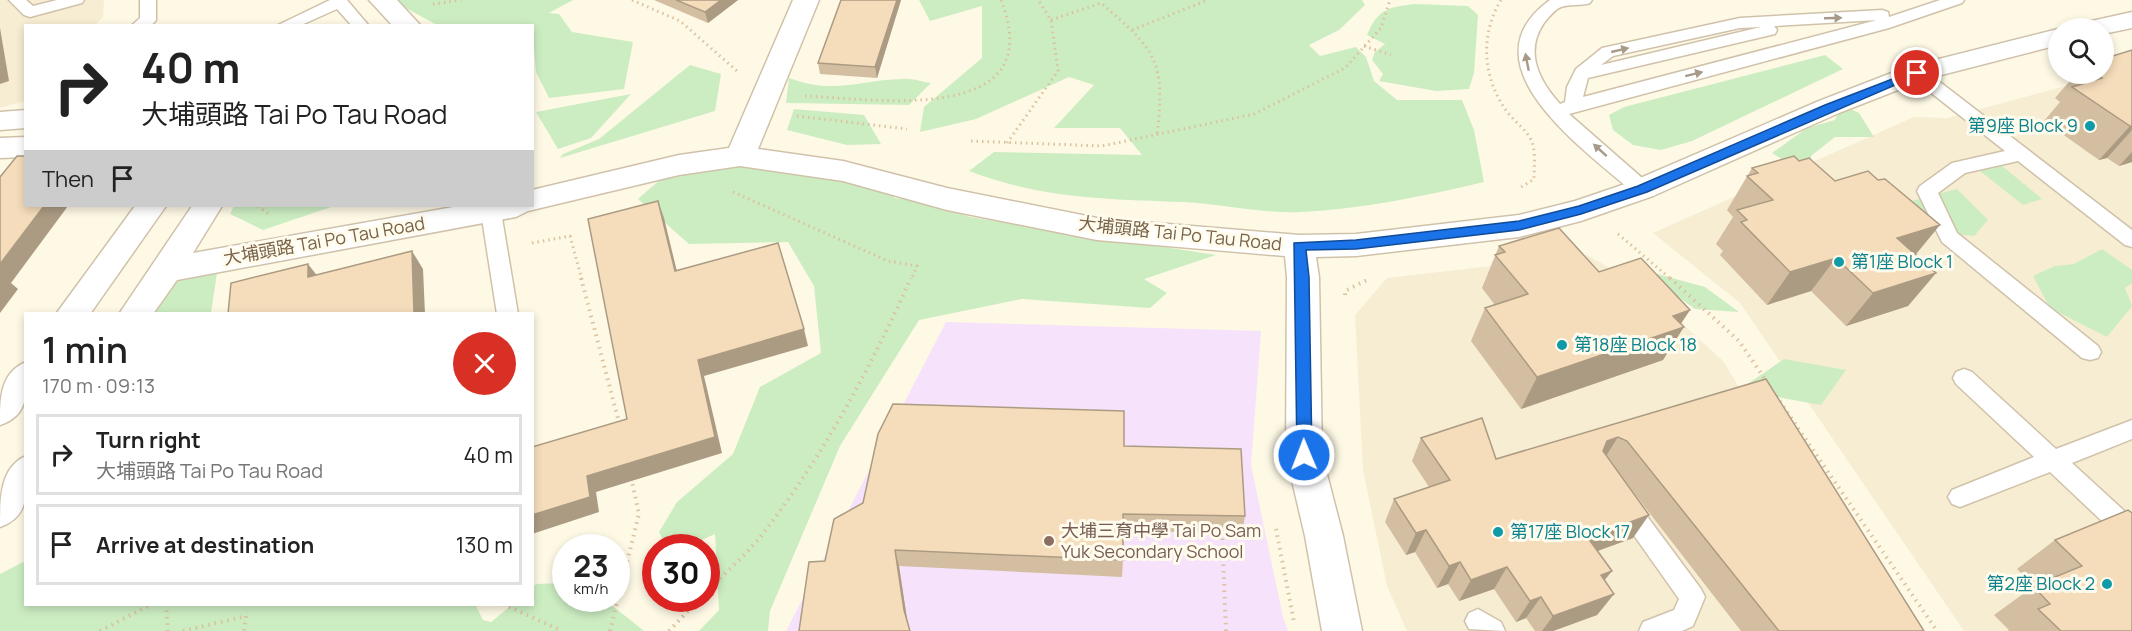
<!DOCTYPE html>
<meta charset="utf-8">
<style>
body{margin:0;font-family:Manrope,"Noto Sans TC",sans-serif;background:#f2f2f2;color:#222;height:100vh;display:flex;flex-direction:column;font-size:22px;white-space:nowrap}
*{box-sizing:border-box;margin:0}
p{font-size:20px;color:#767676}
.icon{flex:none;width:33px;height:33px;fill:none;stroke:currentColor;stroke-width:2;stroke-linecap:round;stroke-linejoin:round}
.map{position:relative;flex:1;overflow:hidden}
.sheet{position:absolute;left:24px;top:312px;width:510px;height:294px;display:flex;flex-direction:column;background:#fff;border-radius:0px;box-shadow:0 3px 9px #0003}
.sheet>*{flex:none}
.guide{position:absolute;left:24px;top:24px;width:510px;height:183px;border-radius:0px;box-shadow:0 3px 9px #0003;background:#fff;color:#222;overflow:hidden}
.controls{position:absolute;left:2048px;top:18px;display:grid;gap:12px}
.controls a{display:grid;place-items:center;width:66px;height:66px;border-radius:50%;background:#fff;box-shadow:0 3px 9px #0003;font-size:30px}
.speed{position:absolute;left:552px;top:534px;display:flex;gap:12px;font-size:30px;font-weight:700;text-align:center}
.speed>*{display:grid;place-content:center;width:78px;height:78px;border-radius:50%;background:#fff;box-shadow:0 3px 9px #0003;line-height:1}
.speed small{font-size:15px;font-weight:400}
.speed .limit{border:9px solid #d22;background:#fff;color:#111}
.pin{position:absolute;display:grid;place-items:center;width:51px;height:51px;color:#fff;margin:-26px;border:3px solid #fff;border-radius:50%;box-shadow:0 2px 6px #0007}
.me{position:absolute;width:66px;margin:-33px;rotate:359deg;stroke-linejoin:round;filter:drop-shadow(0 0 4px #0008)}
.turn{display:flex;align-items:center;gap:21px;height:126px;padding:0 18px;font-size:27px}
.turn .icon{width:78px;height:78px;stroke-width:2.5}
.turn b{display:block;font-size:42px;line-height:51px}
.then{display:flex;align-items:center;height:57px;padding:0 18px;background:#0003;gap:12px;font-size:22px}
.round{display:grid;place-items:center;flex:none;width:63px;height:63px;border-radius:32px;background:#f2f2f2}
.headline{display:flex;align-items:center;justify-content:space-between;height:102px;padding:0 18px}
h1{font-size:36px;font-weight:600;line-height:45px}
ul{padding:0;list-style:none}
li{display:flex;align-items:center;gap:18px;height:81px;margin:0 12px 9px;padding:0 6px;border:3px solid #e0e0e0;border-radius:0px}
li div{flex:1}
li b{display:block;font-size:22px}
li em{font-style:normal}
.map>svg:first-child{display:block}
.residential{fill:#f6edd3}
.education{fill:#f6e2fa}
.green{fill:#ccedc2}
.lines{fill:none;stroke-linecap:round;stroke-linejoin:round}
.lane-casing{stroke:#d0c2aa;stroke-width:3}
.street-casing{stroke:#d0c2aa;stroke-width:3}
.path-far1{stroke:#dbc19e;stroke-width:3;stroke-dasharray:1.5 4;stroke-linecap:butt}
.path{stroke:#dbc19e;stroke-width:4;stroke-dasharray:1.5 5;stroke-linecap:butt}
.lane{fill:#fff;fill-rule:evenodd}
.street{fill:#fff;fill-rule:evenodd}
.wall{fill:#d3bea1}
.shaded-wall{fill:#ac9b83}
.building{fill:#f5ddbb;stroke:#ac9b83;stroke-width:1.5}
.oneway{fill:#a89a88}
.route{fill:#1a73e8;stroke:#114b97;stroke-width:1.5}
.culture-dot{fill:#0f9aa8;stroke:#fffbed;stroke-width:2}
.education-dot{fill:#8d6e63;stroke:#fffbed;stroke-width:2}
.labels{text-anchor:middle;stroke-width:6;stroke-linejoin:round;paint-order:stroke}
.culture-label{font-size:18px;fill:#0d838f;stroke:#fffbed;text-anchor:start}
.street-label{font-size:18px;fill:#796348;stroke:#fffbed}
.education-label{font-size:18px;fill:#785e54;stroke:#fffbed;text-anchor:start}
</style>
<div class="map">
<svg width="2132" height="631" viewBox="0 0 2132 631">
<rect width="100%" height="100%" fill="#fef9e5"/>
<!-- residential -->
<g class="residential">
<polygon points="0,0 104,0 103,17 95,25 26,26 25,101 0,108"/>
<polygon points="2132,68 2132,631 1964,631 1740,303 1653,233 1914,117 1947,118"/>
<polygon points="1587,255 1641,286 1723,361 1885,631 1407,631 1387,586 1363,470 1355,315 1387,278"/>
</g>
<!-- education -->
<polygon class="education" points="946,322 1261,331 1251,465 1283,617 1288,631 786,631"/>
<!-- green -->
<g class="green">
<polygon points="391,0 573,0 549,13 559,14 572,32 633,42 624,89 549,98 536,72 532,26 437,25"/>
<path d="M 919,0 L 1362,0 L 1365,5 L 1339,30 L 1309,45 L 1320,56 L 1356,47 L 1366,57 L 1374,81 L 1397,100 L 1462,100 L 1474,130 L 1484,182 C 1424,196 1363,209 1301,212 C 1265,214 1221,204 1183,202 C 1107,199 1042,199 969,171 L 994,152 L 1142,155 L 1120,128 L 1054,128 L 1094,85 L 1069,77 L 976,119 L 920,132 L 924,107 L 982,58 L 982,6 L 930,21 Z"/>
<path d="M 1415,4 L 1468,6 L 1478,15 L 1474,73 L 1469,89 L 1436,91 L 1379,81 L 1383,74 L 1372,60 L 1375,52 L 1385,44 L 1367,35 C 1378,9 1388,7 1415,4 Z"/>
<polygon points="1825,55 1843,69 1692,141 1661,150 1633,145 1613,130 1609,115 1624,107"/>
<polygon points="690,65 721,74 715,111 560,158 563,154 599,139"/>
<path d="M 789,78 C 834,95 859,80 903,79 C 912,78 922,82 931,83 L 909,105 L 786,103 Z"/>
<polygon points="631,94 591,138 558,149 536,112"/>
<polygon points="1842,105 1859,113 1874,137 1835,137 1811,156 1812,178 1772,153 1807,128 1835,120"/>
<polygon points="794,109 864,115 881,144 847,145 787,130"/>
<polygon points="780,152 798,171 896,192 894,198 929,202 970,217 1216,255 1144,279 1167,293 1150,308 1022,299 919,320 840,446 770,611 768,631 699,631 719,610 715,534 686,547 667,548 659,532 677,502 733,454 760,387 821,353 814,286 788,242 689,244 638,199 686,157"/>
<polygon points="2001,165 2042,199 2023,205 1980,171"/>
<polygon points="1957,189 1988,220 1974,236 1930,231 1908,202"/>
<polygon points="234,206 334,206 263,230 230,214"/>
<polygon points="2102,249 2132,270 2132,283 2125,288 2132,306 2107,337 2050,308 2033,276 2055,266 2074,264"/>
<polygon points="1639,269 1705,287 1739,312 1695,309"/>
<polygon points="217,273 211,313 147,314 175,282"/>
<polygon points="1784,359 1846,370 1821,405 1739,390"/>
<polygon points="25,561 26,604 475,604 483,620 491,622 512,605 532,604 533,587 536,584 565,583 566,598 604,599 644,631 0,631 0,574"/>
</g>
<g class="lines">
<defs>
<g id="lane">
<polygon points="9,0 26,0 33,6 57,0 84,0 82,3 30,17 24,15"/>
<polygon points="140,0 156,0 156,20 151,26 131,26 140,18"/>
<polygon points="330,0 347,0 369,26 352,26 337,9 299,26 276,26"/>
<path d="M 1550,0 L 1592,0 L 1590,3 C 1581,6 1570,4 1561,7 C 1555,9 1548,18 1544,23 C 1524,52 1539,81 1560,104 L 1565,102 L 1567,87 L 1576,69 L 1602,48 L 1740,18 L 1882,10 L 1888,12 L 1889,17 L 1940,0 L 1964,0 L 1962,3 L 1889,28 L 1569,114 L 1649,184 L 1652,189 L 1649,194 L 1635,194 C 1587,151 1460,65 1550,0 ZM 1878,20 L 1877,20 L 1583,97 L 1588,78 L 1775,34 L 1777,30 L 1774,26 ZM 1761,27 L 1601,65 L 1613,56 L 1740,28 Z"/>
<polygon points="1917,68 1923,69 2132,230 2132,247 2125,245 2018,161 1965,173 1938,193 1957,233 2098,346 2101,352 2098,358 2090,360 2082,358 1942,242 1917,191 1920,186 1952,163 2005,151 1911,77 1908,73 1911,69"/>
<polygon points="492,206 498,207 501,212 518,314 497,314 481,212 484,207"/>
<polygon points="1964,369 1972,372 2056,449 2132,420 2132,439 2072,463 2132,518 2132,544 2123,541 2050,472 1960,507 1952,504 1948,497 1952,490 2034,457 1956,384 1953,378 1956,372"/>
<polygon points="1624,493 1632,496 1701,589 1705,597 1693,626 1682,631 1639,631 1643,622 1674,610 1679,599 1616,510 1612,503 1616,496"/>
<polygon points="1478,609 1501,622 1505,631 1469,629 1465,621 1469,613"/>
</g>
<g id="street">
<polygon points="369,0 397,0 421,26 393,26"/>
<polygon points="793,0 819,0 758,149 843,161 947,188 1097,218 1299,235 1356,234 1519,215 1575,201 1631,182 1819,101 1907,67 2058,29 2058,45 1926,79 1839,113 1653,196 1581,221 1519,237 1356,256 1316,257 1319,277 1322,455 1343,536 1362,631 1322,631 1305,536 1286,455 1287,277 1285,256 1097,240 947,210 843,181 740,166 679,175 528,211 516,217 177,280 153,314 119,314 192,206 222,206 193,253 459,206 532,206 532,190 679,155 729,148"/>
<polygon points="2132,12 2132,28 2103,34 2103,28 2083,28 2087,22"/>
<polygon points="26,110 26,128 0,130 0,112"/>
<polygon points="26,137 26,157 0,158 0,138"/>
<polygon points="135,206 166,206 90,314 56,314"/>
<path d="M 26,362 C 26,390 31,415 0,425 C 0,398 0,373 26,362 Z"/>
<path d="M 26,456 C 26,485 33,516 0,527 C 0,499 0,467 26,456 Z"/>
</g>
</defs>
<!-- lane casing -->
<use href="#lane" class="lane-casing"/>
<!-- street casing -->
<use href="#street" class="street-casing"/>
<!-- path-far1 -->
<g class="path-far1">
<polyline points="632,0 680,21 737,71"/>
<path d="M 1501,0 C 1479,36 1483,80 1508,113 C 1516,123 1527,130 1532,142 C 1536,153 1534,167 1534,179 L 1518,189"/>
<polyline points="433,4 461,0"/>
<path d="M 1051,20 L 1101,3 C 1156,50 1166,61 1157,135"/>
<polyline points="1132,30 1208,0"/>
<polyline points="1364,46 1391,55"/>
<path d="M 805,96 C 874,99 1051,127 1001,0"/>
<polyline points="797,116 907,129"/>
<polyline points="971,141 1102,146 1254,114 1345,68 1381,28 1390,0"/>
<polyline points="1007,143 1058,71 1051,20 1038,0"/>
<polyline points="733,192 888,261 917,266 911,280"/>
<polyline points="258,206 271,216"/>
<polyline points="1618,234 1672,280"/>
<polyline points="532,243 570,236 582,280"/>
</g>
<!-- path -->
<g class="path">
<polyline points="581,278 620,426"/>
<polyline points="1670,278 1739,341 1767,382"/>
<polyline points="1345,295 1345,291 1367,280"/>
<polyline points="1776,396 1937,631"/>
<polyline points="1276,529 1294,622"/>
<polyline points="1222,532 1226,631"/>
<path d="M 706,592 C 724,574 745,556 761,536 C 822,458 870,369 911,278"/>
<polyline points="166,604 168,631"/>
<polyline points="503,604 562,631"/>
<polyline points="100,631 152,604"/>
<polyline points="183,631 246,616 244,631"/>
<polyline points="610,631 639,514 631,477"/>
<polyline points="669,631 700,598"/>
</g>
<!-- lane -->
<use href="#lane" class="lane"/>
<!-- street -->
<use href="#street" class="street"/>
</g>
<!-- wall -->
<g class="wall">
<polygon points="654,0 738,0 708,23"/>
<polygon points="841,0 901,0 877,78 820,74 818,63"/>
<polygon points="2132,50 2132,162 2119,166 2107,158 2099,160 2044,121 2060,102 2055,98 2076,74 2103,74"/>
<polygon points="1752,168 1916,254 1936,273 1908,306 1846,326 1811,291 1767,305 1720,255 1723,251 1716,244 1733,217 1727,210"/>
<polygon points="1499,246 1599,272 1690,310 1681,324 1663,360 1521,409 1471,341 1485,308 1495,305 1482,288"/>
<polygon points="1766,379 1924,631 1741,631 1627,484 1633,538 1597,551 1612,571 1604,580 1614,594 1597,615 1553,631 1535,631 1526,618 1516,622 1494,589 1459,601 1448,584 1437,588 1415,552 1406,555 1385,522 1394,499 1429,487 1412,461 1421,438 1496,459"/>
<polygon points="1124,446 1245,516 1242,533 1123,531 1123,560 1122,577 899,566 907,621 825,561"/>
<polygon points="2128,510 2132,631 2007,631 2009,630 1994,615 2034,586 2017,569 2055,540"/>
</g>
<!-- shaded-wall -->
<g class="shaded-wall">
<polygon points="721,0 738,0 708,23 705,12"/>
<polygon points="897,0 901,0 877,78 875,67"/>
<polygon points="0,28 9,81 0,84"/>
<polygon points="2130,126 2132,126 2132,130 2107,158 2099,160"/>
<polygon points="2132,152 2132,162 2119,166"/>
<polygon points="658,201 664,218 681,288 675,271"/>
<polygon points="44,206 68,206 11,283 18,289 0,313 0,264"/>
<polygon points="1940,225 1912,259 1897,238"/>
<polygon points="412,251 423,269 425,314 414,314"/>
<polygon points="1836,258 1811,291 1767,305 1790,272"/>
<polygon points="308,264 322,282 308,277"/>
<polygon points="1936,273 1908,306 1846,326 1873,293"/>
<polygon points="1690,310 1677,329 1684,327 1663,360 1521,409 1537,377 1673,316"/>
<polygon points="804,329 808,346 704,376 722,453 596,492 599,512 532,534 532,515 587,476 698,360"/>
<polygon points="1618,437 1603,461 1592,465 1607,441"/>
<polygon points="1649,515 1633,538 1573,560 1588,538"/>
<polygon points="1426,530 1415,552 1406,555 1416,533"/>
<polygon points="895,550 899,566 908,625 904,610"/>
<polygon points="1460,562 1448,584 1437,588 1449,566"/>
<polygon points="1507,567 1494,589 1459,601 1471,580"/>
<polygon points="1612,571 1595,592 1601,575"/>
<polygon points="1614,594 1597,615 1553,631 1542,631 1553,616"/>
<polygon points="1541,597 1526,618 1516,622 1530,601"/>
</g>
<!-- building -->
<g class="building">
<polygon points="676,0 721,0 705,12"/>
<polygon points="841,0 897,0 875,67 818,63"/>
<polygon points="2132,50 2132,126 2130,126 2072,87 2102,78 2096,74 2103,74 2103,59"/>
<polygon points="17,156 26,156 26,206 44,206 0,264 0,177"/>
<polygon points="1794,156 1799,161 1809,158 1835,181 1868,171 1878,180 1885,179 1940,225 1897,238 1936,273 1873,293 1836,258 1790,272 1741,222 1747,220 1737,210 1773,200 1747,176 1758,173 1752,168"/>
<polygon points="658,201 675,271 778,243 804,329 698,360 715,437 587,476 590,497 532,515 532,447 627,419 588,219"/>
<polygon points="1559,228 1599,272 1641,258 1690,310 1673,316 1684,327 1537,377 1485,308 1528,294 1495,255 1505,252 1499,246"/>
<polygon points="412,251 414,314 228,314 231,283 308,264 308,277"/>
<polygon points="1766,379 1924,631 1779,631 1627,441 1618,437 1607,441 1603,451 1649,515 1588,538 1612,571 1601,575 1614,594 1553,616 1541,597 1530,601 1507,567 1471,580 1460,562 1449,566 1426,530 1416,533 1394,499 1450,480 1421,438 1482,418 1496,459"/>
<polygon points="893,404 1124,411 1124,446 1241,449 1245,516 1123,514 1123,560 895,550 904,610 910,631 799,631 809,562 825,561 834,519 863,503 878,434"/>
<polygon points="2128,510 2132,513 2132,631 2061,631 2038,609 2050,604 2033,586 2082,566 2055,540"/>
</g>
<!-- one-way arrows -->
<defs><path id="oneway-solid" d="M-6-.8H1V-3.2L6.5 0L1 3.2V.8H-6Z" transform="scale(1.5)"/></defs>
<g class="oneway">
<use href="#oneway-solid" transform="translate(1833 18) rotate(-2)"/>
<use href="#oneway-solid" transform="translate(1620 50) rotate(-13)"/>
<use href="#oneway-solid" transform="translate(1527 62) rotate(-101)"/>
<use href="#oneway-solid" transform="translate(1694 74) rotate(-14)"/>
<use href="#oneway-solid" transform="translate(1600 150) rotate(-138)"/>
</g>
<!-- route -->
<polygon class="route" points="1913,71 1923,73 1647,192 1581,214 1519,230 1356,249 1306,250 1309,277 1312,455 1310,460 1299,460 1297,455 1294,243 1356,240 1519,221 1579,206 1638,186 1825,105"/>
<!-- markers -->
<g class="culture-dot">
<circle cx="2090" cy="126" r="6"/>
<circle cx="1839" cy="262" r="6"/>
<circle cx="1562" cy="345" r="6"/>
<circle cx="1498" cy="532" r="6"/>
<circle cx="2107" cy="584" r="6"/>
</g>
<circle class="education-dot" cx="1049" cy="541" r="6"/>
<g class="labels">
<!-- culture labels -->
<g class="culture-label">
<text x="2078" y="132" text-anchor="end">第9座 Block 9</text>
<text x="1851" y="268">第1座 Block 1</text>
<text x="1574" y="351">第18座 Block 18</text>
<text x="1510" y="538">第17座 Block 17</text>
<text x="2095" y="590" text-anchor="end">第2座 Block 2</text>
</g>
<!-- street labels -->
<g class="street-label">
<text transform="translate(1180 234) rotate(6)" y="6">大埔頭路 Tai Po Tau Road</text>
<text transform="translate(324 241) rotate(-10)" y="6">大埔頭路 Tai Po Tau Road</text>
</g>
<!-- education labels -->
<g class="education-label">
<text x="1061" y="537">大埔三育中學 Tai Po Sam<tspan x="1061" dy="21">Yuk Secondary School</tspan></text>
</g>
</g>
</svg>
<div class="controls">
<a><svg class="icon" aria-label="search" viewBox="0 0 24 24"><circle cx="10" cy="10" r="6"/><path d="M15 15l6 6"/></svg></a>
</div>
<div class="speed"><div>23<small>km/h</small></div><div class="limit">30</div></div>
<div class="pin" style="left:1917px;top:73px;background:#d93025"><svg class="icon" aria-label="arrive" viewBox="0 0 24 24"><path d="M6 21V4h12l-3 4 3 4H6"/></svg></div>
<svg class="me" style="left:1304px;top:455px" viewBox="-20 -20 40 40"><circle r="17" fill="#1a73e8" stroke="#fff" stroke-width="3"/><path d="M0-11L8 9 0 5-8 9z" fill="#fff"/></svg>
<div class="guide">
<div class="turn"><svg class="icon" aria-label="right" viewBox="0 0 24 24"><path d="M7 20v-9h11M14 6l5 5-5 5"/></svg><div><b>40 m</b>大埔頭路 Tai Po Tau Road</div></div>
<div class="then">Then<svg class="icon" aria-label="arrive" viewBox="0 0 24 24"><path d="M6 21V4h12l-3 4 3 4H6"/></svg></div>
</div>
<section class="sheet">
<div class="headline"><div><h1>1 min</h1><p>170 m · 09:13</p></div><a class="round" style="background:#d93025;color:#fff"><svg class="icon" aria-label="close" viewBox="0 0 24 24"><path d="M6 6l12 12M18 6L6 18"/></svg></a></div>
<ul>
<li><svg class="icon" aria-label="right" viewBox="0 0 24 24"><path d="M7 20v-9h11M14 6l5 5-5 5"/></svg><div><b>Turn right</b><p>大埔頭路 Tai Po Tau Road</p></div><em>40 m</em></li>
<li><svg class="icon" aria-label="arrive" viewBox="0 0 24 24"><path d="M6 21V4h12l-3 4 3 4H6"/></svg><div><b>Arrive at destination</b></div><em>130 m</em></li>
</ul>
</section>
</div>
